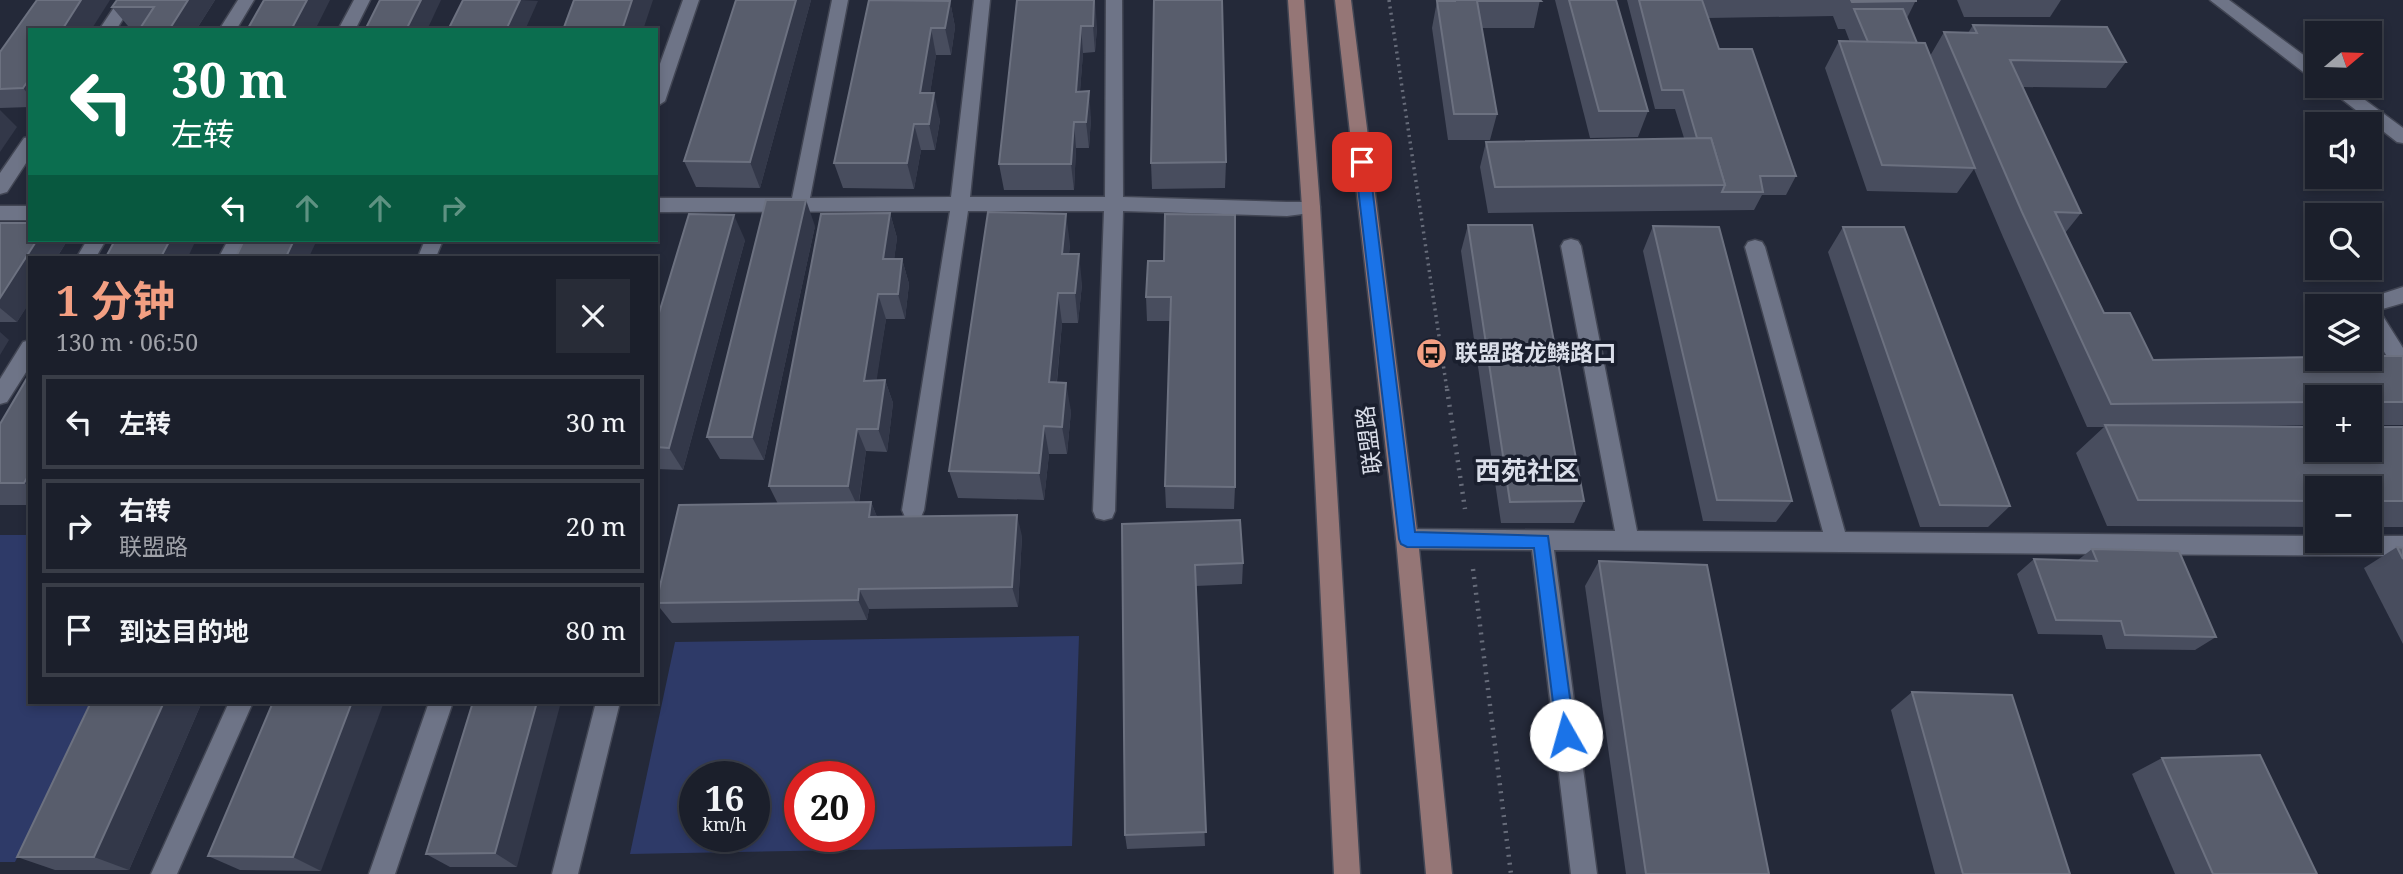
<!DOCTYPE html>
<html lang="zh">
<meta charset="utf-8">
<style>
body{margin:0;font-family:"Noto Serif","Noto Sans SC",serif;background:#282c37;color:#f1f3f6;height:100vh;display:flex;flex-direction:column;font-size:26px;white-space:nowrap}
*{box-sizing:border-box;margin:0}
p{font-size:23px;color:#a0a2a9}
.icon{flex:none;width:38px;height:38px;fill:none;stroke:currentColor;stroke-width:2;stroke-linecap:round;stroke-linejoin:round}
.map{position:relative;flex:1;overflow:hidden}
.panel{position:absolute;left:28px;top:256px;width:630px;height:448px;display:flex;flex-direction:column;background:#1b1f2b;border-radius:0px;box-shadow:0 4px 10px #0003,0 0 0 2px #393d47}
.panel>*{flex:none}
.banner{position:absolute;left:28px;top:28px;width:630px;height:214px;border-radius:0px;box-shadow:0 4px 10px #0003,0 0 0 2px #393d47;background:#0b6e4f;color:#fff;overflow:hidden}
.needle{width:46px;rotate:71deg}
.buttons{position:absolute;left:2305px;top:21px;display:grid;gap:14px}
.buttons a{display:grid;place-items:center;width:77px;height:77px;border-radius:0px;background:#1b1f2b;box-shadow:0 4px 10px #0003,0 0 0 2px #393d47;font-size:35px}
.speed{position:absolute;left:679px;top:761px;display:flex;gap:14px;font-size:35px;font-weight:700;text-align:center}
.speed>*{display:grid;place-content:center;width:91px;height:91px;border-radius:50%;background:#1b1f2b;box-shadow:0 4px 10px #0003,0 0 0 2px #393d47;line-height:1}
.speed small{font-size:18px;font-weight:400}
.speed .limit{border:10px solid #d22;background:#fff;color:#111}
.pin{position:absolute;display:grid;place-items:center;width:60px;height:60px;color:#fff;margin:-30px;border-radius:14px;box-shadow:0 4px 10px #0006}
.me{position:absolute;width:77px;margin:-38px;rotate:353deg;stroke-linejoin:round;filter:drop-shadow(0 0 5px #0008)}
.turn{display:flex;align-items:center;gap:24px;height:147px;padding:0 28px;font-size:32px}
.turn .icon{width:91px;height:91px;stroke-width:2.5}
.turn b{display:block;font-size:49px;line-height:60px}
.lanes{display:flex;align-items:center;height:66px;padding:0 28px;background:#0003;justify-content:center;gap:35px;direction:ltr}
.lanes .off{opacity:.35}
.round{display:grid;place-items:center;flex:none;width:74px;height:74px;border-radius:0px;background:#282c37}
.head{display:flex;align-items:center;justify-content:space-between;height:119px;padding:0 28px}
h1{font-size:42px;font-weight:700;line-height:52px;color:#f39f82}
ul{padding:0;list-style:none}
li{display:flex;align-items:center;gap:21px;height:94px;margin:0 14px 10px;padding:0 14px;border:4px solid #393d47;border-radius:0px}
li div{flex:1}
li b{display:block;font-size:26px}
li em{font-style:normal}
.map>svg:first-child{display:block}
.green{fill:#2e3a68;fill-rule:evenodd}
.lines{fill:none;stroke-linecap:round;stroke-linejoin:round}
.lane-casing{stroke:#424654;stroke-width:3}
.street-casing{stroke:#424654;stroke-width:3}
.secondary-casing{stroke:#424654;stroke-width:3}
.path-far1{stroke:#676c7a;stroke-width:3.5;stroke-dasharray:2 4.5;stroke-linecap:butt}
.path{stroke:#676c7a;stroke-width:4.5;stroke-dasharray:2 6;stroke-linecap:butt}
.lane{fill:#6e7487;fill-rule:evenodd}
.street{fill:#6e7487;fill-rule:evenodd}
.secondary{fill:#957676;fill-rule:evenodd}
.wall{fill:#484d5e}
.shaded-wall{fill:#333849}
.building{fill:#585d6c;stroke:#6c7180;stroke-width:2}
.route{fill:#1a73e8;stroke:#114b97;stroke-width:2}
.labels{text-anchor:middle;stroke-width:7;stroke-linejoin:round;paint-order:stroke}
.poi-label{font-size:23px;font-weight:bold;fill:#dadee9;stroke:#1a1f2e;text-anchor:start}
.street-label{font-size:23px;fill:#dadee9;stroke:#1a1f2e}
.quarter-label{font-size:26px;font-weight:bold;fill:#dadee9;stroke:#1a1f2e}
</style>
<div class="map">
<svg width="2403" height="874" viewBox="0 0 2403 874">
<rect width="100%" height="100%" fill="#242939"/>
<!-- green -->
<g class="green">
<polygon points="0,535 30,535 30,702 95,702 15,862 0,862"/>
<path d="M 1079,636 L 1072,846 L 630,854 L 675,642 ZM 695,777 L 754,777 L 754,836 L 695,836 ZM 800,777 L 859,777 L 859,836 L 800,836 Z"/>
</g>
<g class="lines">
<defs>
<g id="lane">
<polygon points="119,0 135,0 116,30 99,30"/>
<polygon points="238,0 254,0 236,30 219,30"/>
<polygon points="354,0 370,0 355,30 338,30"/>
<polygon points="683,0 699,0 665,101 656,107 656,75"/>
<polygon points="832,0 848,0 810,198 951,197 974,0 990,0 970,197 1105,197 1106,0 1122,0 1123,197 1287,202 1318,202 1320,207 1318,212 1287,216 1123,211 1115,511 1112,518 1104,520 1096,518 1093,511 1104,211 968,211 924,510 921,517 913,519 905,517 902,510 950,211 656,212 656,198 792,198"/>
<polygon points="30,137 30,157 7,192 0,194 0,173 24,138"/>
<rect x="0" y="206" width="30" height="14"/>
<polygon points="1571,239 1578,241 1581,246 1637,531 1823,532 1745,247 1748,242 1755,240 1762,242 1765,247 1845,532 2317,536 2317,541 2370,541 2370,536 2403,536 2403,556 1554,550 1597,874 1571,874 1532,550 1407,549 1399,546 1396,539 1399,532 1407,529 1615,531 1561,246 1564,241"/>
<polygon points="87,240 106,240 96,257 77,257"/>
<polygon points="228,240 246,240 237,257 219,257"/>
<polygon points="425,240 443,240 436,257 418,257"/>
<polygon points="2403,287 2403,303 2379,310 2403,348 2403,373 2396,371 2370,329 2370,306 2357,306 2360,301"/>
<polygon points="30,340 30,366 7,402 0,404 0,379 23,342"/>
<polygon points="229,702 253,702 177,874 151,874"/>
<polygon points="429,702 453,702 395,874 369,874"/>
<polygon points="596,702 620,702 578,874 552,874"/>
</g>
<g id="street">
<polygon points="2210,0 2229,0 2317,65 2317,80 2311,78"/>
<polygon points="2325,86 2346,86 2403,128 2403,143 2397,142"/>
</g>
<g id="secondary">
<polygon points="1288,0 1304,0 1320,207 1360,874 1334,874 1302,207"/>
<polygon points="1335,0 1351,0 1418,539 1452,874 1426,874 1396,539"/>
</g>
</defs>
<!-- lane casing -->
<use href="#lane" class="lane-casing"/>
<!-- street casing -->
<use href="#street" class="street-casing"/>
<!-- secondary casing -->
<use href="#secondary" class="secondary-casing"/>
<!-- path-far1 -->
<polyline class="path-far1" points="1389,0 1447,390"/>
<!-- path -->
<g class="path">
<polyline points="1447,389 1465,509"/>
<polyline points="1473,569 1511,874"/>
</g>
<!-- lane -->
<use href="#lane" class="lane"/>
<!-- street -->
<use href="#street" class="street"/>
<!-- secondary -->
<use href="#secondary" class="secondary"/>
</g>
<!-- wall -->
<g class="wall">
<polygon points="117,0 215,0 196,30 139,30 141,26 128,26 112,7"/>
<polygon points="736,0 811,0 760,188 696,187 684,161"/>
<polygon points="869,0 950,1 955,27 951,55 936,55 930,93 940,120 935,150 921,150 914,189 843,188 834,163"/>
<polygon points="1017,0 1097,27 1095,52 1083,53 1080,91 1091,118 1089,148 1076,148 1074,190 1004,190 999,164"/>
<polygon points="1445,0 1540,0 1534,28 1482,28 1497,114 1490,140 1448,140 1432,28 1437,1 1445,1"/>
<polygon points="1555,0 1616,0 1648,111 1638,137 1590,138"/>
<polygon points="1627,0 1916,0 1907,18 1917,43 1930,56 1944,32 1968,33 1973,25 2126,62 2106,88 2023,87 2081,213 2065,233 2104,313 2153,360 2403,356 2403,425 2370,425 2370,397 2317,397 2317,425 2204,426 2403,427 2403,527 2370,527 2370,488 2317,488 2317,527 2107,526 2076,453 2104,427 2087,427 2003,237 1974,169 1957,193 1867,191 1825,68 1839,41 1850,42 1845,29 1838,29 1833,16 1708,18 1719,49 1796,176 1786,195 1762,195 1754,210 1488,213 1480,167 1486,142 1684,138 1675,109 1655,109"/>
<polygon points="1957,0 2061,0 2050,17 1964,17"/>
<polygon points="30,30 30,107 0,108 0,52"/>
<polygon points="1226,162 1225,188 1152,189 1151,163"/>
<polygon points="890,213 897,238 894,259 902,259 909,284 905,319 886,319 876,380 885,380 893,403 887,452 866,451 859,503 871,502 877,517 1022,536 1018,607 869,609 867,620 672,623 656,603 778,504 769,486"/>
<polygon points="0,223 30,240 66,240 67,241 17,322 0,322"/>
<polygon points="1468,225 1584,501 1574,523 1501,523 1461,251"/>
<polygon points="815,226 764,460 720,459 707,437"/>
<polygon points="1653,226 1792,501 1776,522 1703,521 1643,251"/>
<polygon points="1843,227 2010,506 1988,527 1920,527 1828,252"/>
<polygon points="745,240 683,470 656,469 656,323"/>
<polygon points="1070,244 1069,254 1082,284 1078,323 1062,323 1057,382 1071,411 1067,454 1049,454 1044,500 958,498 949,471"/>
<polygon points="1164,261 1235,487 1234,509 1166,508 1165,486 1170,321 1147,321 1146,297"/>
<polygon points="30,373 30,505 0,505 0,424"/>
<polygon points="1122,524 1243,563 1242,584 1195,586 1205,846 1127,849 1125,835"/>
<polygon points="2397,547 2403,548 2403,644 2364,568"/>
<polygon points="2092,549 2216,637 2195,650 2106,649 2102,635 2038,634 2017,574 2034,559 2078,560"/>
<polygon points="1599,561 1769,874 1626,874 1585,586"/>
<polygon points="1912,692 2070,874 1935,874 1891,710"/>
<polygon points="91,702 202,702 129,870 55,870 17,857"/>
<polygon points="273,702 321,871 240,870 208,856"/>
<polygon points="473,702 517,867 450,867 426,854"/>
<polygon points="2162,758 2317,874 2175,874 2132,774"/>
</g>
<!-- shaded-wall -->
<g class="shaded-wall">
<polygon points="81,0 110,0 91,30 62,30"/>
<polygon points="188,0 215,0 196,30 169,30"/>
<polygon points="307,0 330,0 315,30 291,30"/>
<polygon points="421,0 441,0 427,30 406,30"/>
<polygon points="520,0 538,1 525,30 506,30"/>
<polygon points="632,0 653,0 643,30 622,30"/>
<polygon points="796,0 811,0 760,188 750,162"/>
<polygon points="1095,0 1097,27 1095,52 1093,26"/>
<polygon points="950,1 955,27 951,55 945,28"/>
<polygon points="1081,26 1083,53 1078,118 1076,92"/>
<polygon points="931,28 936,55 926,120 920,93"/>
<polygon points="30,78 30,96 23,88"/>
<polygon points="1089,91 1091,118 1089,148 1086,122"/>
<polygon points="934,93 940,120 935,150 929,124"/>
<polygon points="0,110 17,127 0,152"/>
<polygon points="1074,122 1076,148 1074,190 1071,164"/>
<polygon points="914,124 921,150 914,189 907,163"/>
<polygon points="806,200 815,226 764,460 752,437"/>
<polygon points="890,213 897,238 891,284 883,259"/>
<polygon points="1066,214 1070,244 1066,284 1062,254"/>
<polygon points="734,215 745,240 683,470 669,448"/>
<polygon points="37,240 66,240 67,241 57,257 30,257 30,302 17,322 0,308 0,298"/>
<polygon points="170,240 196,240 188,257 161,257"/>
<polygon points="294,240 317,240 309,257 286,257"/>
<polygon points="1079,254 1082,284 1078,323 1075,293"/>
<polygon points="902,259 909,284 905,319 898,294"/>
<polygon points="1058,293 1062,323 1054,410 1049,382"/>
<polygon points="878,294 886,319 873,404 864,381"/>
<polygon points="0,332 9,340 0,355"/>
<polygon points="885,380 893,403 887,452 878,429"/>
<polygon points="1066,383 1071,411 1067,454 1062,427"/>
<polygon points="1044,426 1049,454 1044,500 1039,473"/>
<polygon points="857,429 866,451 858,507 848,486"/>
<polygon points="30,473 30,487 24,483"/>
<polygon points="871,502 880,524 869,517"/>
<polygon points="1017,515 1022,536 1018,607 1012,587"/>
<polygon points="859,589 869,609 867,620 858,600"/>
<polygon points="164,702 202,702 129,870 94,857"/>
<polygon points="352,702 384,702 321,871 293,857"/>
<polygon points="537,702 561,702 517,867 495,853"/>
</g>
<!-- building -->
<g class="building">
<polygon points="37,0 81,0 62,30 30,30 30,78 23,88 0,89 0,52"/>
<polygon points="117,0 188,0 169,30 139,30 154,7 112,7"/>
<polygon points="264,0 307,0 291,30 247,30"/>
<polygon points="380,0 421,0 406,30 365,30"/>
<polygon points="463,0 520,0 506,30 448,30"/>
<polygon points="574,0 632,0 622,30 563,30"/>
<polygon points="736,0 796,0 750,162 684,161"/>
<polygon points="869,0 950,1 945,28 931,28 920,93 934,93 929,124 914,124 907,163 834,163"/>
<polygon points="1017,0 1094,0 1093,26 1081,26 1076,92 1089,91 1086,122 1074,122 1071,164 999,164"/>
<polygon points="1154,0 1222,0 1226,162 1151,163"/>
<polygon points="1455,0 1540,0 1541,1 1477,1 1497,114 1454,114 1437,1 1455,1"/>
<polygon points="1569,0 1616,0 1648,111 1599,111"/>
<polygon points="1639,0 1702,0 1719,49 1752,49 1796,176 1760,176 1763,192 1722,192 1725,185 1711,138 1697,138 1683,90 1662,90"/>
<polygon points="1851,0 1916,0 1916,1 1852,2"/>
<polygon points="1854,9 1903,9 1917,43 1868,42"/>
<polygon points="1973,25 2107,27 2126,62 2010,60 2081,213 2055,212 2104,313 2130,313 2153,360 2317,357 2317,359 2370,359 2370,356 2403,356 2403,402 2370,402 2370,397 2317,397 2317,402 2111,404 2022,212 1944,32 1977,33"/>
<polygon points="1839,41 1925,43 1975,168 1882,165"/>
<polygon points="1711,138 1725,185 1495,187 1486,142"/>
<polygon points="766,200 806,200 752,437 707,437"/>
<polygon points="988,212 1066,214 1062,254 1079,254 1075,293 1058,293 1049,382 1066,383 1062,427 1044,426 1039,473 949,471"/>
<polygon points="890,213 883,259 902,259 898,294 878,294 864,381 885,380 878,429 857,429 848,486 769,486 821,214"/>
<polygon points="689,214 734,215 669,448 656,447 656,323"/>
<polygon points="1165,214 1235,215 1235,487 1165,486 1171,297 1146,297 1148,261 1164,261"/>
<polygon points="0,223 30,223 30,240 37,240 0,298"/>
<polygon points="1468,225 1532,225 1584,501 1510,502"/>
<polygon points="1653,226 1719,227 1792,501 1717,500"/>
<polygon points="1843,227 1904,227 2010,506 1940,505"/>
<polygon points="115,240 170,240 161,257 106,257"/>
<polygon points="244,240 294,240 286,257 236,257"/>
<polygon points="30,373 30,473 24,483 0,483 0,424"/>
<polygon points="2105,425 2317,427 2317,450 2370,450 2370,427 2403,427 2403,501 2370,501 2370,488 2317,488 2317,501 2138,500"/>
<polygon points="871,502 869,517 1017,515 1012,587 859,589 858,600 656,603 679,505"/>
<polygon points="1240,520 1243,563 1195,565 1206,832 1125,835 1122,524"/>
<polygon points="2397,547 2403,548 2403,559"/>
<polygon points="2092,549 2179,551 2216,637 2125,635 2121,621 2056,620 2034,559 2097,561"/>
<polygon points="1599,561 1707,565 1769,874 1646,874"/>
<polygon points="1912,692 2012,695 2070,874 1963,874"/>
<polygon points="91,702 164,702 94,857 17,857"/>
<polygon points="273,702 352,702 293,857 208,856"/>
<polygon points="473,702 537,702 495,853 426,854"/>
<polygon points="2260,755 2317,874 2213,874 2162,758"/>
</g>
<!-- route -->
<polygon class="route" points="1362,157 1369,162 1415,532 1548,536 1575,735 1573,742 1566,744 1560,742 1557,735 1534,548 1407,547 1401,544 1399,539 1355,162"/>
<!-- icons -->
<defs>
<symbol id="bus-disc" viewBox="-11 -11 22 22"><circle r="9.5" fill="#f39f82" stroke="#1a1f2e"/><path d="M-5-6H5V4H4V6H2V4H-2V6H-4V4H-5ZM-3.5-4V0h7V-4ZM-3.5 1.2v1.5H-2V1.2ZM2 1.2v1.5H3.5V1.2Z" fill="#111"/></symbol>
</defs>
<g fill-rule="evenodd">
<use href="#bus-disc" x="1414" y="336" width="35" height="35"/>
</g>
<g class="labels">
<!-- poi labels -->
<g class="poi-label">
<text x="1455" y="361">联盟路龙鳞路口</text>
</g>
<!-- street labels -->
<g class="street-label">
<text transform="translate(1369 440) rotate(-97)" y="8">联盟路</text>
</g>
<!-- quarter labels -->
<g class="quarter-label">
<text x="1527" y="480">西苑社区</text>
</g>
</g>
</svg>
<div class="buttons">
<a><svg class="needle" viewBox="-14 -14 28 28"><path d="M0-13l5 13h-10z" fill="#e53935"/><path d="M0 13l5-13h-10z" fill="#a0a2a9"/></svg></a>
<a><svg class="icon" aria-label="sound" viewBox="0 0 24 24"><path d="M4 9h4l5-4v14l-5-4H4zM17 9q2 3 0 6"/></svg></a>
<a><svg class="icon" aria-label="search" viewBox="0 0 24 24"><circle cx="10" cy="10" r="6"/><path d="M15 15l6 6"/></svg></a>
<a><svg class="icon" aria-label="layers" viewBox="0 0 24 24"><path d="M12 4l9 5-9 5-9-5zM3 14l9 5 9-5"/></svg></a>
<a>+</a>
<a>−</a>
</div>
<div class="speed"><div>16<small>km/h</small></div><div class="limit">20</div></div>
<div class="pin" style="left:1362px;top:162px;background:#d93025"><svg class="icon" aria-label="arrive" viewBox="0 0 24 24"><path d="M6 21V4h12l-3 4 3 4H6"/></svg></div>
<svg class="me" style="left:1566px;top:735px" viewBox="-20 -20 40 40"><circle r="19" fill="#fff"/><path d="M0-13L10 11 0 6-10 11z" fill="#1a73e8"/></svg>
<div class="banner">
<div class="turn"><svg class="icon" aria-label="left" viewBox="0 0 24 24"><path d="M17 20v-9H6M10 6l-5 5 5 5"/></svg><div><b>30 m</b>左转</div></div>
<div class="lanes"><svg class="icon" aria-label="left" viewBox="0 0 24 24"><path d="M17 20v-9H6M10 6l-5 5 5 5"/></svg><svg class="icon off" aria-label="ahead" viewBox="0 0 24 24"><path d="M12 20V5M6 11l6-6 6 6"/></svg><svg class="icon off" aria-label="ahead" viewBox="0 0 24 24"><path d="M12 20V5M6 11l6-6 6 6"/></svg><svg class="icon off" aria-label="right" viewBox="0 0 24 24"><path d="M7 20v-9h11M14 6l5 5-5 5"/></svg></div>
</div>
<section class="panel">
<div class="head"><div><h1>1 分钟</h1><p>130 m · 06:50</p></div><a class="round"><svg class="icon" aria-label="close" viewBox="0 0 24 24"><path d="M6 6l12 12M18 6L6 18"/></svg></a></div>
<ul>
<li><svg class="icon" aria-label="left" viewBox="0 0 24 24"><path d="M17 20v-9H6M10 6l-5 5 5 5"/></svg><div><b>左转</b></div><em>30 m</em></li>
<li><svg class="icon" aria-label="right" viewBox="0 0 24 24"><path d="M7 20v-9h11M14 6l5 5-5 5"/></svg><div><b>右转</b><p>联盟路</p></div><em>20 m</em></li>
<li><svg class="icon" aria-label="arrive" viewBox="0 0 24 24"><path d="M6 21V4h12l-3 4 3 4H6"/></svg><div><b>到达目的地</b></div><em>80 m</em></li>
</ul>
</section>
</div>
